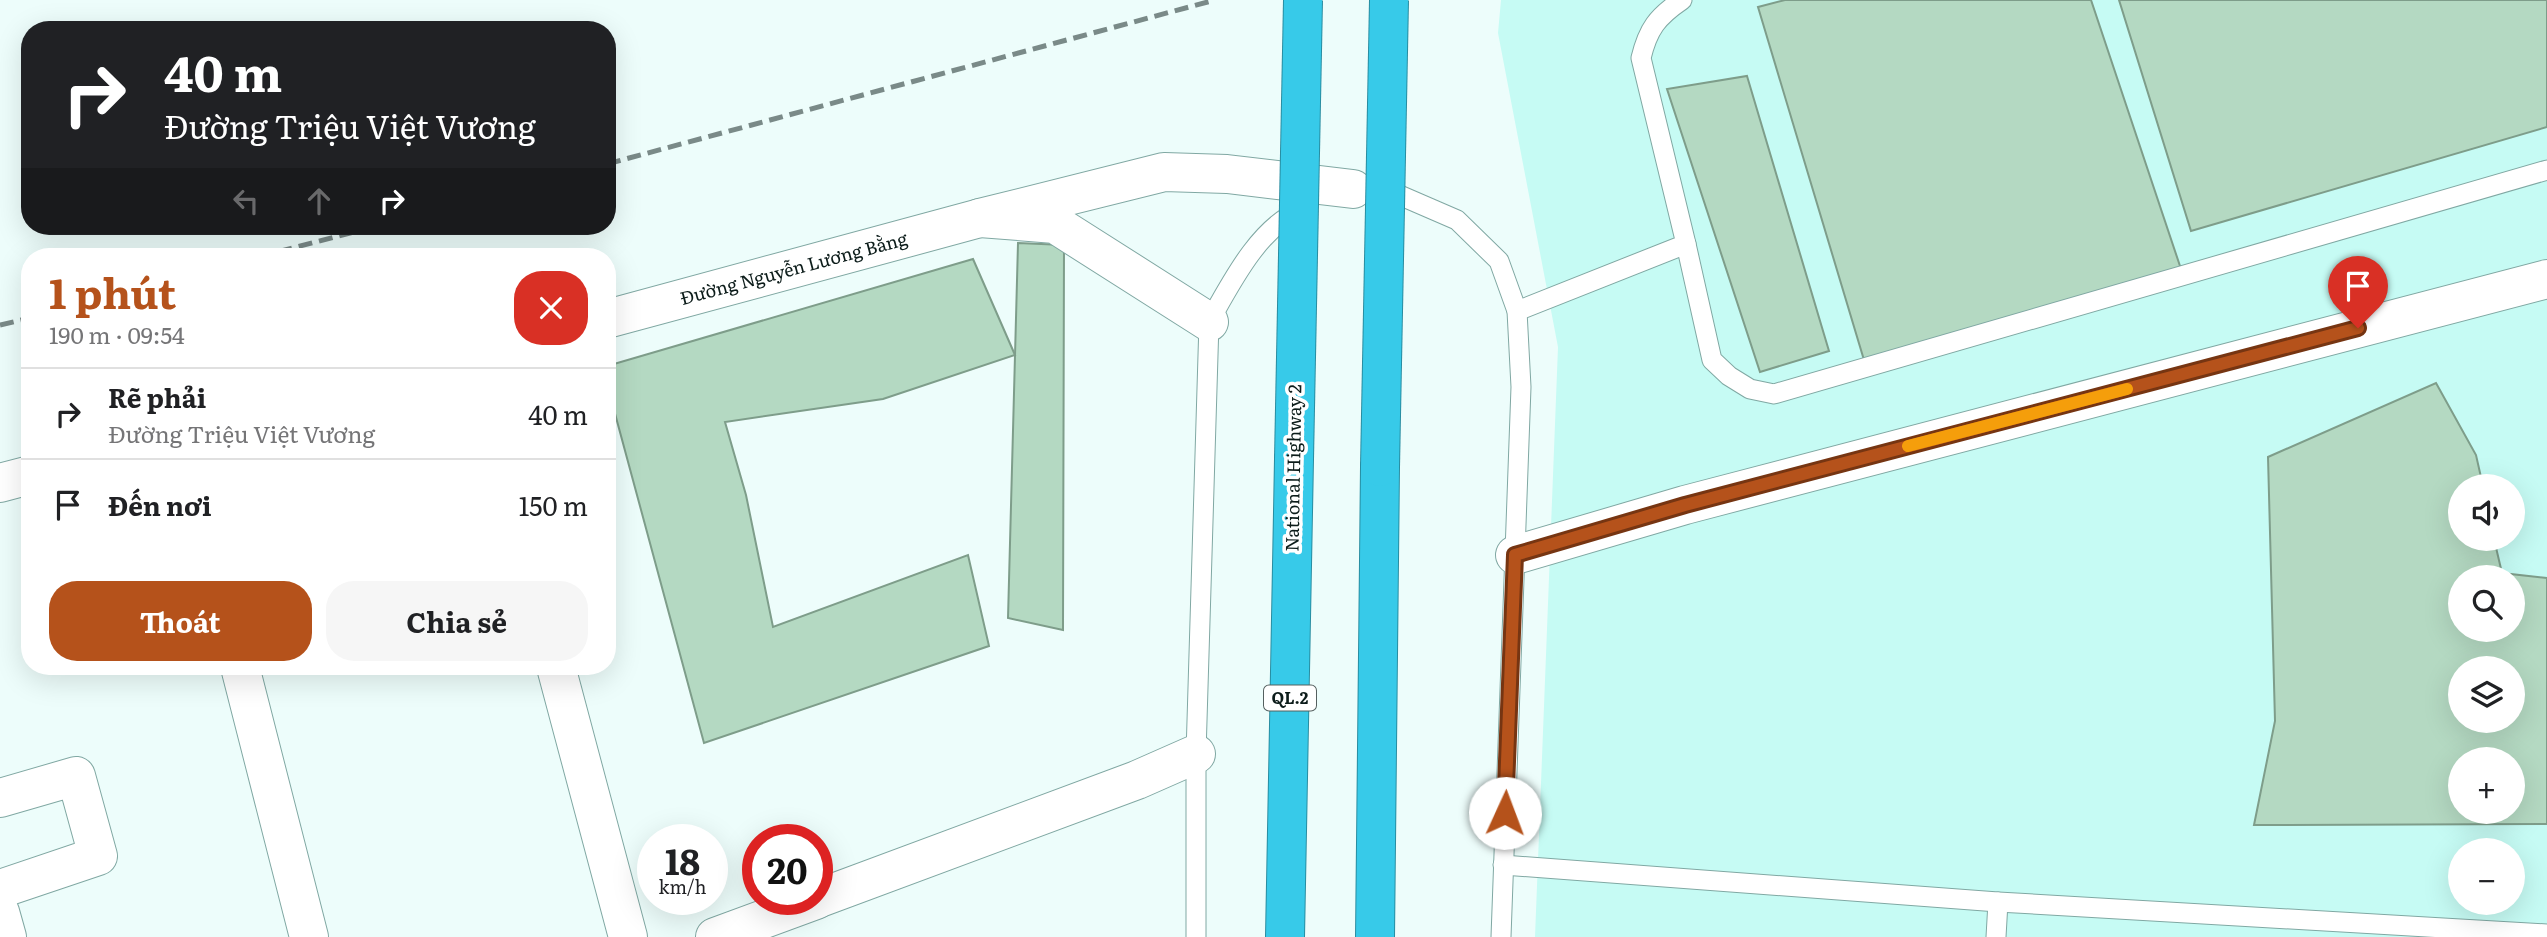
<!DOCTYPE html>
<html lang="vi">
<meta charset="utf-8">
<style>
body{margin:0;font-family:Literata,serif;background:#f6f6f6;color:#202124;height:100vh;display:flex;flex-direction:column;font-size:26px;white-space:nowrap}
*{box-sizing:border-box;margin:0}
p{font-size:23px;color:#757577}
.icon{flex:none;width:38px;height:38px;fill:none;stroke:currentColor;stroke-width:2;stroke-linecap:round;stroke-linejoin:round}
.map{position:relative;flex:1;overflow:hidden}
.sheet{position:absolute;left:21px;top:248px;width:595px;height:427px;display:flex;flex-direction:column;background:#fff;border-radius:28px;box-shadow:0 7px 28px #0002}
.sheet>*{flex:none}
.hud{position:absolute;left:21px;top:21px;width:595px;height:214px;border-radius:28px;box-shadow:0 7px 28px #0002;background:#202124;color:#fff;overflow:hidden}
.fabs{position:absolute;left:2448px;top:474px;display:grid;gap:14px}
.fabs a{display:grid;place-items:center;width:77px;height:77px;border-radius:50%;background:#fff;box-shadow:0 7px 28px #0002;font-size:35px}
.speed{position:absolute;left:637px;top:824px;display:flex;gap:14px;font-size:35px;font-weight:700;text-align:center}
.speed>*{display:grid;place-content:center;width:91px;height:91px;border-radius:50%;background:#fff;box-shadow:0 7px 28px #0002;line-height:1}
.speed small{font-size:18px;font-weight:400}
.speed .limit{border:10px solid #d22;background:#fff;color:#111}
.pin{position:absolute;display:grid;place-items:center;width:60px;height:60px;color:#fff;margin:-72px -30px;border-radius:50% 50% 50% 0;rotate:-45deg;box-shadow:0 0 7px #0007}
.pin .icon{rotate:45deg}
.me{position:absolute;width:77px;margin:-38px;rotate:2deg;stroke-linejoin:round;filter:drop-shadow(0 0 5px #0008)}
.turn{display:flex;align-items:center;gap:24px;height:147px;padding:0 28px;font-size:32px}
.turn .icon{width:91px;height:91px;stroke-width:2.5}
.turn b{display:block;font-size:49px;line-height:60px}
.lanes{display:flex;align-items:center;height:66px;padding:0 28px;background:#0003;justify-content:center;gap:35px;direction:ltr}
.lanes .off{opacity:.35}
.round{display:grid;place-items:center;flex:none;width:74px;height:74px;border-radius:28px;background:#f6f6f6}
.head{display:flex;align-items:center;justify-content:space-between;height:119px;padding:0 28px}
h1{font-size:42px;font-weight:700;line-height:52px;color:#b5521b}
.button{display:flex;gap:14px;margin-top:auto;padding:14px 28px}
.button a{flex:1;height:80px;border-radius:28px;background:#b5521b;color:#fff;font-size:28px;font-weight:700;line-height:80px;text-align:center}
.button a+a{background:#f6f6f6;color:#202124}
ul{padding:0;list-style:none}
li{display:flex;align-items:center;gap:21px;height:91px;padding:0 28px;border-top:2px solid #e0e0e0}
li div{flex:1}
li b{display:block;font-size:26px}
li em{font-style:normal}
.map>svg:first-child{display:block}
.built{fill:#c6fbf4;fill-rule:evenodd}
.building{fill:#b4d9c2;stroke:#7e9d8a;stroke-width:2;fill-rule:evenodd}
.lines{fill:none;stroke-linecap:round;stroke-linejoin:round}
.lane-casing{stroke:#80a8a3;stroke-width:21}
.street-casing{stroke:#80a8a3;stroke-width:40}
.highway-casing{stroke:#288da1;stroke-width:40}
.lane{stroke:#fff;stroke-width:19}
.street{stroke:#fff;stroke-width:38}
.highway{stroke:#37cae9;stroke-width:38}
.rail{stroke:#7a8a88;stroke-width:5;stroke-dasharray:14 7;stroke-linecap:butt}
.highway-bridge-casing{stroke:#288da1;stroke-width:40;stroke-linecap:butt}
.highway-bridge{stroke:#37cae9;stroke-width:38}
.route-casing{stroke:#763512;stroke-width:18}
.route{stroke:#b5521b;stroke-width:12}
.slow{stroke:#f59e0b;stroke-width:12}
.labels{text-anchor:middle;stroke-width:7;stroke-linejoin:round;paint-order:stroke}
.shield{fill:#fff;stroke:#55605f;stroke-width:2}
.shield-label{font-size:16px;font-weight:bold;fill:#0c1c1a}
.street-label{font-size:18px;fill:#0c1c1a;stroke:#fff}
</style>
<div class="map">
<svg width="2547" height="937" viewBox="0 0 2547 937">
<rect width="100%" height="100%" fill="#edfdfb"/>
<!-- built -->
<path class="built" d="M 1501,0 L 2547,0 L 2547,937 L 1535,937 L 1558,347 L 1498,33 ZM 2460,486 L 2513,486 L 2513,539 L 2460,539 ZM 2460,578 L 2513,578 L 2513,630 L 2460,630 ZM 2460,668 L 2513,668 L 2513,721 L 2460,721 ZM 2460,760 L 2513,760 L 2513,812 L 2460,812 ZM 2460,850 L 2513,850 L 2513,903 L 2460,903 Z"/>
<!-- building -->
<g class="building">
<polygon points="1785,0 2091,0 2182,272 1864,360 1758,7"/>
<polygon points="2119,0 2547,0 2547,127 2191,231"/>
<polygon points="1747,76 1829,351 1760,372 1667,89"/>
<polygon points="1018,243 1064,245 1063,630 1008,618"/>
<polygon points="973,259 1015,355 883,399 725,422 746,495 773,627 968,555 989,646 704,743 607,384 607,366"/>
<path d="M 2436,383 L 2476,455 L 2483,486 L 2460,486 L 2460,539 L 2494,539 L 2502,573 L 2547,578 L 2547,824 L 2254,825 L 2275,721 L 2268,457 ZM 2460,578 L 2513,578 L 2513,630 L 2460,630 ZM 2460,668 L 2513,668 L 2513,721 L 2460,721 ZM 2460,760 L 2513,760 L 2513,812 L 2460,812 Z"/>
</g>
<g class="lines">
<defs>
<g id="lane">
<polyline points="1380,191 1390,191 1457,220 1499,261 1517,311 1521,387 1501,937"/>
<polyline points="1686,244 1712,360 1729,376 1750,389 1774,394 2547,170"/>
<path d="M 1517,311 L 1686,244 L 1641,58 C 1648,29 1657,17 1682,0"/>
<polyline points="1503,865 1998,902 2547,934"/>
<path d="M 1196,937 L 1196,754 L 1209,322 C 1231,283 1259,227 1301,210"/>
<polyline points="1996,937 1998,902"/>
</g>
<g id="street">
<polyline points="607,319 980,218"/>
<polyline points="1209,322 1055,224 980,218 1164,172 1227,174 1353,189"/>
<polyline points="0,483 30,475"/>
<polyline points="1515,555 1685,505 2547,279"/>
<polyline points="240,667 309,937"/>
<polyline points="556,667 628,937"/>
<polyline points="0,798 76,776 98,856 0,889"/>
<polyline points="817,899 1137,780 1196,754"/>
<polyline points="0,912 7,937"/>
<polyline points="715,937 816,900"/>
</g>
<g id="highway">
<polyline points="1285,937 1294,459"/>
<polyline points="1375,937 1380,467"/>
</g>
</defs>
<!-- lane casing -->
<use href="#lane" class="lane-casing"/>
<!-- street casing -->
<use href="#street" class="street-casing"/>
<!-- highway casing -->
<use href="#highway" class="highway-casing"/>
<!-- lane -->
<use href="#lane" class="lane"/>
<!-- street -->
<use href="#street" class="street"/>
<!-- highway -->
<use href="#highway" class="highway"/>
<!-- rail -->
<g class="rail">
<polyline points="607,164 1215,0"/>
<polyline points="258,257 377,226"/>
<polyline points="0,325 30,318"/>
</g>
<defs>
<g id="highway-bridge">
<polyline points="1294,459 1303,0"/>
<polyline points="1380,467 1389,0"/>
</g>
</defs>
<!-- highway-bridge casing -->
<use href="#highway-bridge" class="highway-bridge-casing"/>
<!-- highway-bridge -->
<use href="#highway-bridge" class="highway-bridge"/>
</g>
<g class="lines">
<defs>
<polyline id="route" points="1505,813 1515,555 1685,505 2358,328"/>
</defs>
<!-- route casing -->
<use href="#route" class="route-casing"/>
<!-- route -->
<use href="#route" class="route"/>
<!-- slow -->
<polyline class="slow" points="1908,446 2127,389"/>
</g>
<g class="labels">
<!-- shield labels -->
<rect class="shield" x="1264" y="685.5" width="52" height="25" rx="5"/>
<g class="shield-label">
<text x="1290" y="704">QL.2</text>
</g>
<!-- street labels -->
<g class="street-label">
<text transform="translate(794 269) rotate(-15)" y="6">Đường Nguyễn Lương Bằng</text>
<text transform="translate(1294 468) rotate(-89)" y="6">National Highway 2</text>
</g>
</g>
</svg>
<div class="fabs">
<a><svg class="icon" aria-label="sound" viewBox="0 0 24 24"><path d="M4 9h4l5-4v14l-5-4H4zM17 9q2 3 0 6"/></svg></a>
<a><svg class="icon" aria-label="search" viewBox="0 0 24 24"><circle cx="10" cy="10" r="6"/><path d="M15 15l6 6"/></svg></a>
<a><svg class="icon" aria-label="layers" viewBox="0 0 24 24"><path d="M12 4l9 5-9 5-9-5zM3 14l9 5 9-5"/></svg></a>
<a>+</a>
<a>−</a>
</div>
<div class="speed"><div>18<small>km/h</small></div><div class="limit">20</div></div>
<div class="pin" style="left:2358px;top:328px;background:#d93025"><svg class="icon" aria-label="arrive" viewBox="0 0 24 24"><path d="M6 21V4h12l-3 4 3 4H6"/></svg></div>
<svg class="me" style="left:1505px;top:813px" viewBox="-20 -20 40 40"><circle r="19" fill="#fff"/><path d="M0-13L10 11 0 6-10 11z" fill="#b5521b"/></svg>
<div class="hud">
<div class="turn"><svg class="icon" aria-label="right" viewBox="0 0 24 24"><path d="M7 20v-9h11M14 6l5 5-5 5"/></svg><div><b>40 m</b>Đường Triệu Việt Vương</div></div>
<div class="lanes"><svg class="icon off" aria-label="left" viewBox="0 0 24 24"><path d="M17 20v-9H6M10 6l-5 5 5 5"/></svg><svg class="icon off" aria-label="ahead" viewBox="0 0 24 24"><path d="M12 20V5M6 11l6-6 6 6"/></svg><svg class="icon" aria-label="right" viewBox="0 0 24 24"><path d="M7 20v-9h11M14 6l5 5-5 5"/></svg></div>
</div>
<section class="sheet">
<div class="head"><div><h1>1 phút</h1><p>190 m · 09:54</p></div><a class="round" style="background:#d93025;color:#fff"><svg class="icon" aria-label="close" viewBox="0 0 24 24"><path d="M6 6l12 12M18 6L6 18"/></svg></a></div>
<ul>
<li><svg class="icon" aria-label="right" viewBox="0 0 24 24"><path d="M7 20v-9h11M14 6l5 5-5 5"/></svg><div><b>Rẽ phải</b><p>Đường Triệu Việt Vương</p></div><em>40 m</em></li>
<li><svg class="icon" aria-label="arrive" viewBox="0 0 24 24"><path d="M6 21V4h12l-3 4 3 4H6"/></svg><div><b>Đến nơi</b></div><em>150 m</em></li>
</ul>
<div class="button"><a>Thoát</a><a>Chia sẻ</a></div>
</section>
</div>
